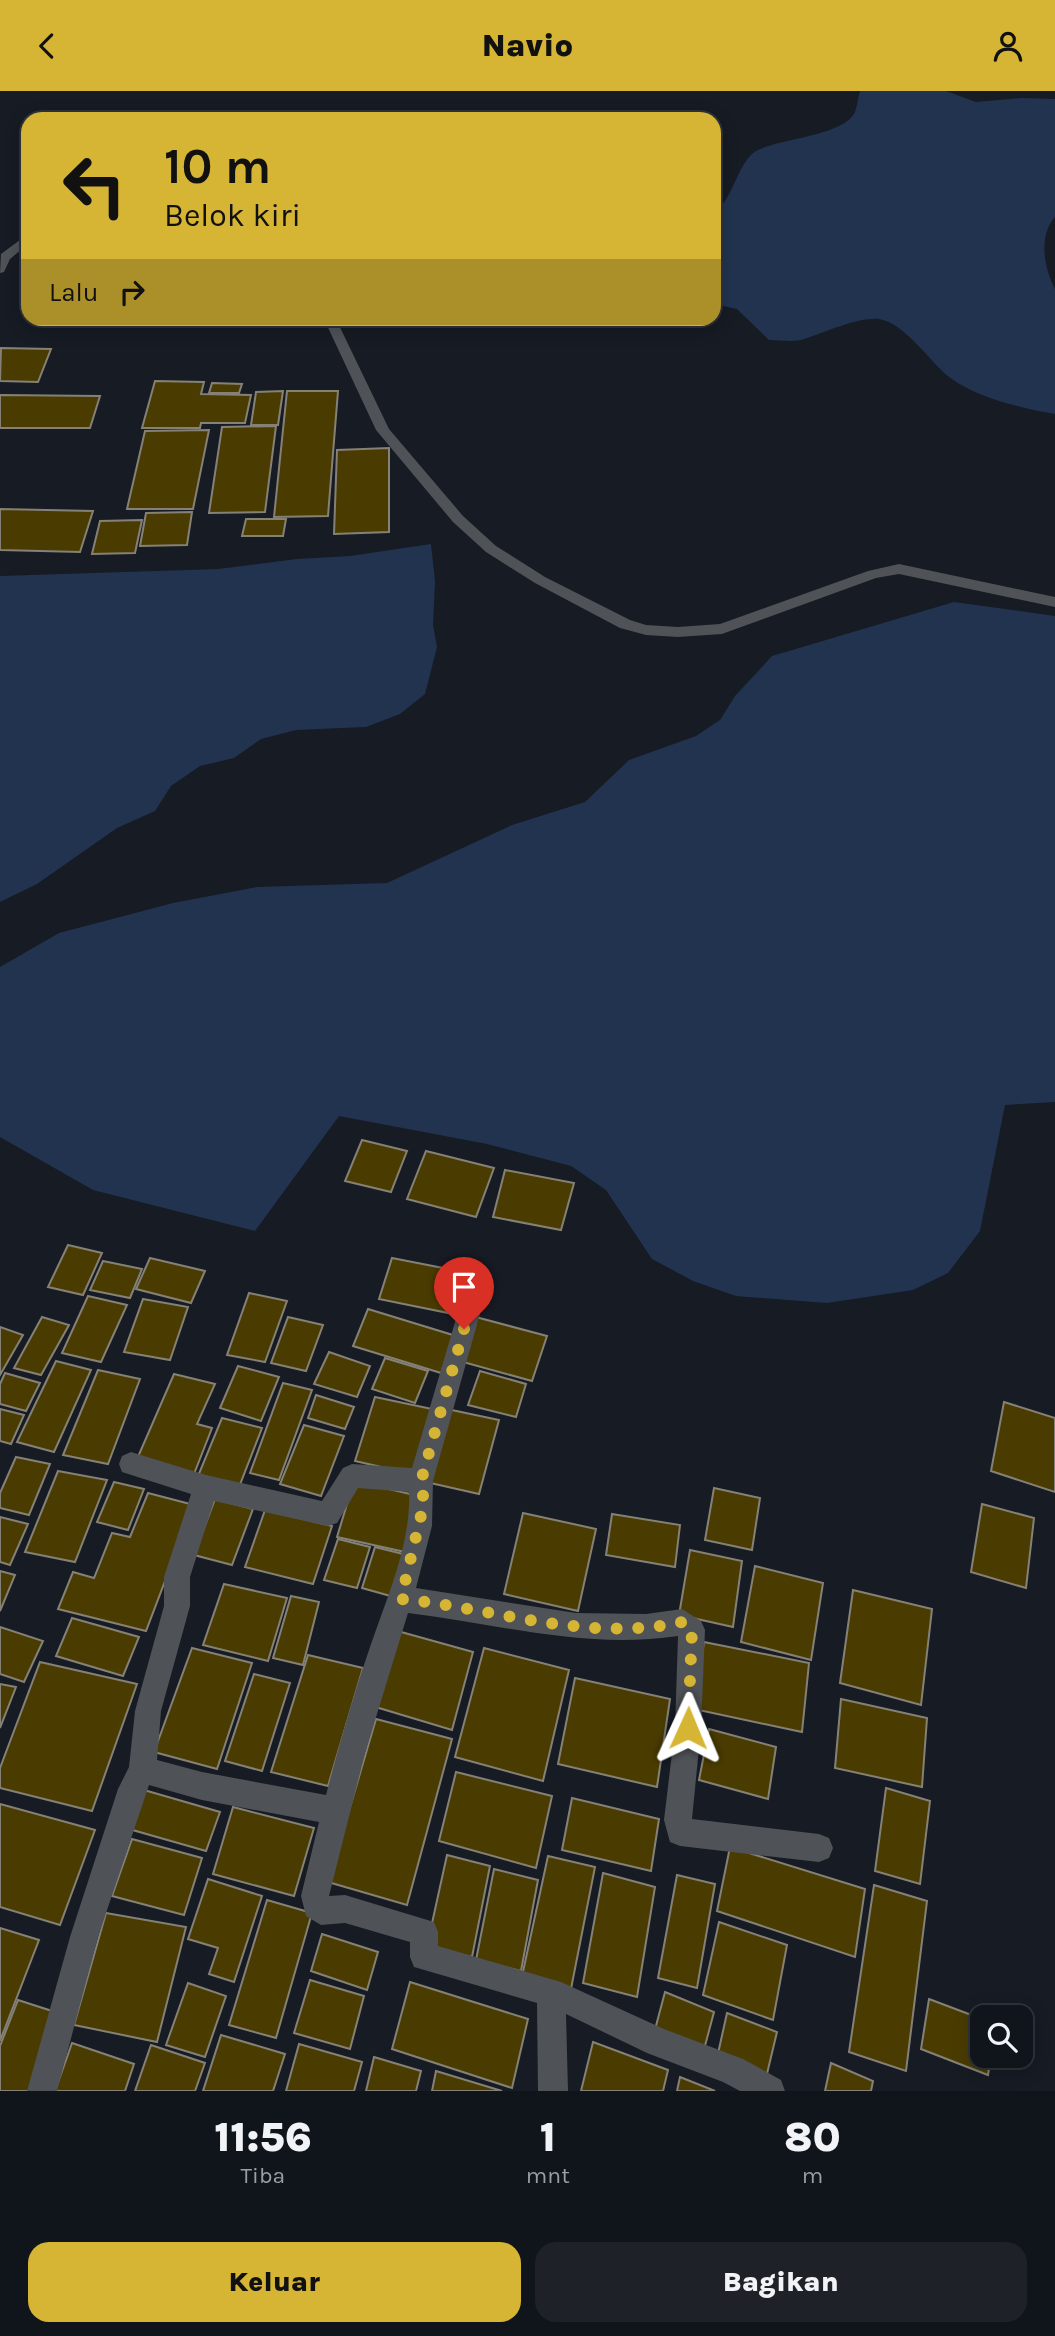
<!DOCTYPE html>
<html lang="id">
<style>
body{margin:0;font-family:Karla,sans-serif;background:#1e2128;color:#f1f3f6;height:100vh;display:flex;flex-direction:column;font-size:26px;white-space:nowrap}
*{box-sizing:border-box;margin:0}
p{font-size:23px;color:#9c9ea3}
.icon{flex:none;width:38px;height:38px;fill:none;stroke:currentColor;stroke-width:2;stroke-linecap:round;stroke-linejoin:round}
.map{position:relative;height:2000px;overflow:hidden}
.drawer{display:flex;flex-direction:column;background:#10141b;flex:1}
.drawer>*{flex:none}
.top-card{position:absolute;left:21px;top:21px;width:700px;height:214px;border-radius:21px;box-shadow:0 4px 18px #0003,0 0 0 2px #30333a;background:#d6b534;color:#111;overflow:hidden}
.fabs{position:absolute;left:970px;top:1914px;display:grid;gap:14px}
.fabs a{display:grid;place-items:center;width:63px;height:63px;border-radius:14px;background:#10141b;box-shadow:0 4px 18px #0003,0 0 0 2px #30333a;font-size:35px}
.pin{position:absolute;display:grid;place-items:center;width:60px;height:60px;color:#fff;margin:-72px -30px;border-radius:50% 50% 50% 0;rotate:-45deg;box-shadow:0 0 7px #0007}
.pin .icon{rotate:45deg}
.me{position:absolute;width:77px;margin:-38px;rotate:1deg;stroke-linejoin:round;filter:drop-shadow(0 0 5px #0008)}
.turn{display:flex;align-items:center;gap:24px;height:147px;padding:0 28px;font-size:32px}
.turn .icon{width:91px;height:91px;stroke-width:2.5}
.turn b{display:block;font-size:49px;line-height:60px}
.then{display:flex;align-items:center;height:66px;padding:0 28px;background:#0003;gap:14px;font-size:26px}
.eta{display:flex;justify-content:space-evenly;align-items:center;height:119px;text-align:center}
.eta b{font-size:42px;font-weight:800;line-height:49px}
.action{display:flex;gap:14px;margin-top:auto;padding:14px 28px}
.action a{flex:1;height:80px;border-radius:21px;background:#d6b534;color:#111;font-size:28px;font-weight:800;line-height:80px;text-align:center}
.action a+a{background:#1e2128;color:#f1f3f6}
header{display:flex;justify-content:space-between;align-items:center;height:91px;padding:0 28px;background:#d6b534;color:#111;font-size:32px;font-weight:800}
.map>svg:first-child{display:block}
.green{fill:#21334f}
.building{fill:#4a3c00;stroke:#858176;stroke-width:2}
.lines{fill:none;stroke-linecap:round;stroke-linejoin:round}
.service{fill:#4f5257;fill-rule:evenodd}
.minor{fill:#4f5257;fill-rule:evenodd}
.route{stroke:#d6b534;stroke-width:12;stroke-dasharray:0 21.6}
</style>
<header><svg class="icon" aria-label="back" viewBox="0 0 24 24"><path d="M15 5l-7 7 7 7"/></svg>Navio<svg class="icon" aria-label="person" viewBox="0 0 24 24"><circle cx="12" cy="8" r="4"/><path d="M4 21q1-7 8-7t8 7"/></svg></header>
<div class="map">
<svg width="1055" height="2000" viewBox="0 0 1055 2000">
<rect width="100%" height="100%" fill="#161b24"/>
<!-- green -->
<g class="green">
<path d="M 860,0 L 946,0 L 976,11 L 1022,7 L 1055,8 L 1055,126 C 1038,145 1044,177 1055,198 L 1055,323 C 1021,317 977,307 949,286 C 930,271 905,232 879,228 C 859,225 821,243 801,249 C 791,251 779,249 769,249 L 737,218 L 714,213 L 714,123 C 733,108 738,71 756,60 C 780,47 844,45 855,21 C 857,15 858,7 860,0 Z"/>
<polygon points="431,453 435,490 433,534 437,556 425,603 400,623 366,636 296,639 261,648 234,667 200,675 171,695 155,720 117,737 37,793 0,811 0,485 218,478 297,468 350,465"/>
<polygon points="954,511 1055,525 1055,1011 1005,1014 980,1140 948,1182 913,1199 827,1212 736,1205 693,1190 652,1168 606,1099 571,1075 487,1053 339,1025 255,1140 93,1099 0,1046 0,876 59,842 173,812 257,796 387,792 512,734 585,711 629,669 696,645 720,629 735,605 772,565"/>
</g>
<!-- building -->
<g class="building">
<polygon points="1,257 51,258 38,291 0,290"/>
<polygon points="155,290 204,291 201,303 251,304 245,332 201,332 200,337 142,337"/>
<polygon points="212,292 242,293 239,302 209,302"/>
<polygon points="283,300 278,334 251,334 256,301"/>
<polygon points="287,300 338,300 328,425 274,426"/>
<polygon points="0,304 100,305 90,337 0,337"/>
<polygon points="276,335 265,421 209,422 222,336"/>
<polygon points="209,339 193,418 127,418 145,340"/>
<polygon points="389,357 389,441 334,443 337,359"/>
<polygon points="0,418 93,420 80,461 0,459"/>
<polygon points="192,421 187,454 140,455 146,422"/>
<polygon points="246,428 286,428 283,445 242,445"/>
<polygon points="142,429 135,462 92,463 100,430"/>
<polygon points="362,1049 407,1060 391,1101 345,1090"/>
<polygon points="426,1060 494,1077 476,1126 407,1108"/>
<polygon points="505,1079 574,1092 561,1139 493,1126"/>
<polygon points="68,1154 102,1162 83,1204 48,1196"/>
<polygon points="150,1167 205,1180 191,1212 136,1198"/>
<polygon points="392,1167 479,1184 468,1226 379,1208"/>
<polygon points="103,1170 142,1178 130,1207 90,1199"/>
<polygon points="249,1202 287,1210 265,1271 227,1264"/>
<polygon points="88,1205 127,1214 101,1271 62,1262"/>
<polygon points="143,1208 188,1216 170,1269 124,1261"/>
<polygon points="368,1218 456,1245 441,1282 353,1255"/>
<polygon points="472,1225 547,1245 532,1290 456,1269"/>
<polygon points="42,1226 69,1234 41,1284 14,1277"/>
<polygon points="288,1226 323,1234 306,1280 271,1272"/>
<polygon points="0,1236 23,1244 0,1284"/>
<polygon points="329,1261 370,1275 357,1306 314,1293"/>
<polygon points="385,1267 428,1280 415,1312 372,1298"/>
<polygon points="56,1270 91,1279 54,1361 17,1351"/>
<polygon points="238,1275 279,1286 261,1330 220,1317"/>
<polygon points="98,1279 140,1288 108,1373 63,1364"/>
<polygon points="480,1280 526,1293 516,1326 468,1314"/>
<polygon points="5,1282 40,1292 26,1320 0,1313 0,1293"/>
<polygon points="174,1283 215,1293 197,1333 212,1337 194,1383 137,1368"/>
<polygon points="283,1292 312,1299 279,1389 250,1382"/>
<polygon points="316,1304 354,1316 345,1338 308,1327"/>
<polygon points="375,1306 432,1318 412,1383 355,1370"/>
<polygon points="1004,1311 1055,1327 1055,1401 991,1380"/>
<polygon points="0,1318 24,1324 11,1353 0,1350"/>
<polygon points="447,1318 499,1329 479,1403 426,1391"/>
<polygon points="222,1327 262,1337 239,1396 198,1385"/>
<polygon points="304,1334 344,1345 321,1405 280,1393"/>
<polygon points="16,1366 50,1373 29,1424 0,1417 0,1402"/>
<polygon points="58,1380 107,1389 75,1471 25,1461"/>
<polygon points="354,1390 419,1405 405,1461 337,1446"/>
<polygon points="114,1391 144,1398 128,1439 97,1431"/>
<polygon points="714,1397 760,1407 752,1459 705,1449"/>
<polygon points="148,1402 194,1414 146,1540 58,1518 73,1481 94,1487 112,1442 130,1446"/>
<polygon points="215,1408 253,1418 232,1474 194,1464"/>
<polygon points="982,1413 1034,1427 1026,1497 971,1481"/>
<polygon points="265,1419 332,1435 313,1493 245,1476"/>
<polygon points="523,1422 596,1438 578,1520 504,1503"/>
<polygon points="612,1423 680,1434 675,1476 606,1464"/>
<polygon points="0,1426 28,1433 10,1474 0,1471"/>
<polygon points="338,1448 370,1456 357,1497 324,1489"/>
<polygon points="375,1456 407,1464 394,1506 362,1497"/>
<polygon points="690,1459 742,1470 733,1536 679,1524"/>
<polygon points="755,1475 823,1492 811,1569 741,1551"/>
<polygon points="0,1480 15,1484 0,1520"/>
<polygon points="224,1493 287,1507 268,1570 203,1554"/>
<polygon points="853,1499 932,1518 921,1614 840,1592"/>
<polygon points="291,1505 319,1511 303,1574 273,1567"/>
<polygon points="72,1527 139,1546 123,1585 56,1565"/>
<polygon points="0,1536 43,1550 24,1591 0,1583"/>
<polygon points="394,1539 473,1561 452,1639 369,1614"/>
<polygon points="704,1551 809,1572 802,1641 694,1618"/>
<polygon points="192,1557 252,1572 217,1678 154,1661"/>
<polygon points="484,1557 569,1579 543,1690 455,1666"/>
<polygon points="308,1564 363,1577 328,1695 271,1681"/>
<polygon points="40,1571 137,1593 92,1720 0,1697 0,1677"/>
<polygon points="254,1583 290,1592 262,1680 225,1670"/>
<polygon points="575,1587 670,1608 657,1696 558,1673"/>
<polygon points="0,1593 16,1596 0,1637"/>
<polygon points="841,1608 927,1627 922,1696 835,1677"/>
<polygon points="376,1628 452,1648 407,1814 328,1791"/>
<polygon points="709,1638 776,1656 768,1708 699,1689"/>
<polygon points="456,1681 552,1705 536,1777 439,1750"/>
<polygon points="886,1697 930,1710 920,1793 875,1780"/>
<polygon points="144,1699 220,1721 206,1760 129,1738"/>
<polygon points="572,1707 659,1728 651,1780 562,1759"/>
<polygon points="0,1713 95,1739 60,1834 0,1816"/>
<polygon points="233,1716 314,1737 294,1805 213,1783"/>
<polygon points="132,1748 202,1767 184,1824 112,1805"/>
<polygon points="730,1756 865,1798 855,1866 717,1820"/>
<polygon points="447,1764 490,1775 472,1866 427,1855"/>
<polygon points="548,1765 595,1776 570,1903 521,1890"/>
<polygon points="494,1778 538,1789 521,1880 476,1869"/>
<polygon points="603,1782 655,1796 637,1906 583,1892"/>
<polygon points="677,1784 715,1793 697,1897 658,1887"/>
<polygon points="208,1788 262,1805 234,1891 209,1883 218,1857 188,1848"/>
<polygon points="874,1794 927,1810 906,1980 849,1961"/>
<polygon points="267,1809 312,1822 276,1947 229,1934"/>
<polygon points="106,1822 186,1836 157,1951 74,1934"/>
<polygon points="719,1831 787,1854 773,1929 703,1904"/>
<polygon points="0,1837 39,1849 0,1950"/>
<polygon points="322,1843 378,1861 367,1899 311,1880"/>
<polygon points="310,1889 364,1905 350,1958 294,1942"/>
<polygon points="410,1891 528,1928 512,1997 392,1958"/>
<polygon points="188,1892 226,1905 205,1966 166,1954"/>
<polygon points="665,1901 714,1921 702,1966 653,1946"/>
<polygon points="929,1908 982,1928 982,1965 991,1965 988,1984 921,1958"/>
<polygon points="18,1909 52,1920 30,2000 0,2000 0,1955"/>
<polygon points="727,1922 777,1941 766,1987 717,1967"/>
<polygon points="221,1944 285,1963 273,2000 203,2000"/>
<polygon points="593,1951 668,1979 663,2000 581,2000"/>
<polygon points="72,1952 134,1973 125,2000 55,2000"/>
<polygon points="299,1953 362,1971 354,2000 286,2000"/>
<polygon points="151,1954 205,1972 195,2000 135,2000"/>
<polygon points="374,1966 421,1980 416,2000 366,2000"/>
<polygon points="831,1972 873,1990 871,2000 825,2000"/>
<polygon points="436,1980 502,2000 432,2000"/>
<polygon points="680,1986 715,2000 677,2000"/>
</g>
<g class="lines">
<!-- service -->
<g class="service">
<polygon points="28,143 28,153 10,168 4,181 0,182 1,163"/>
<polygon points="324,228 336,228 389,338 463,425 496,455 545,486 630,529 646,534 678,536 720,533 868,480 899,473 1055,506 1055,516 899,483 876,487 722,543 678,546 646,544 620,537 535,492 486,461 453,431 376,339"/>
</g>
<!-- minor -->
<path class="minor" d="M 479,1177 L 487,1180 L 490,1187 L 433,1390 L 432,1435 L 416,1497 L 576,1522 L 646,1523 L 682,1518 L 701,1530 L 705,1539 L 701,1637 L 692,1728 L 819,1743 L 829,1747 L 833,1757 L 829,1767 L 819,1771 L 680,1755 L 670,1751 L 664,1729 L 675,1637 L 678,1545 C 586,1559 499,1533 408,1522 L 365,1662 L 329,1805 L 345,1804 L 434,1831 L 438,1841 L 438,1855 L 561,1891 L 664,1938 L 743,1968 L 781,1989 L 785,2000 L 740,2000 L 723,1991 L 647,1962 L 566,1923 L 568,2000 L 538,2000 L 537,1912 L 414,1876 L 410,1866 L 410,1851 L 345,1832 L 321,1834 L 306,1825 L 301,1805 L 319,1731 L 202,1709 L 149,1694 L 98,1846 L 57,2000 L 27,2000 L 70,1846 L 118,1698 L 129,1676 L 135,1620 L 164,1515 L 164,1486 L 191,1403 L 122,1381 L 119,1373 L 122,1365 L 131,1361 L 206,1384 L 322,1410 L 343,1377 L 352,1373 L 412,1377 L 468,1187 L 471,1180 ZM 358,1397 L 409,1401 C 411,1454 387,1506 370,1556 C 353,1605 339,1654 326,1704 L 202,1681 L 157,1669 L 161,1620 L 190,1515 L 190,1486 L 214,1410 L 328,1435 L 337,1432 Z"/>
</g>
<g class="lines">
<!-- route -->
<path class="route" d="M 464,1238 L 421,1390 L 424,1412 L 401,1508 C 494,1517 587,1552 682,1531 L 692,1539 L 688,1637"/>
</g>
</svg>
<div class="fabs">
<a><svg class="icon" aria-label="search" viewBox="0 0 24 24"><circle cx="10" cy="10" r="6"/><path d="M15 15l6 6"/></svg></a>
</div>
<div class="pin" style="left:464px;top:1238px;background:#d93025"><svg class="icon" aria-label="arrive" viewBox="0 0 24 24"><path d="M6 21V4h12l-3 4 3 4H6"/></svg></div>
<svg class="me" style="left:688px;top:1637px" viewBox="-20 -20 40 40"><path d="M0-17L14 15 0 8-14 15z" fill="#d6b534" stroke="#fff" stroke-width="4"/></svg>
<div class="top-card">
<div class="turn"><svg class="icon" aria-label="left" viewBox="0 0 24 24"><path d="M17 20v-9H6M10 6l-5 5 5 5"/></svg><div><b>10 m</b>Belok kiri</div></div>
<div class="then">Lalu<svg class="icon" aria-label="right" viewBox="0 0 24 24"><path d="M7 20v-9h11M14 6l5 5-5 5"/></svg></div>
</div>
</div>
<section class="drawer">
<div class="eta">
<div><b>11:56</b><p>Tiba</p></div>
<div><b>1</b><p>mnt</p></div>
<div><b>80</b><p>m</p></div>
</div>
<div class="action"><a>Keluar</a><a>Bagikan</a></div>
</section>
